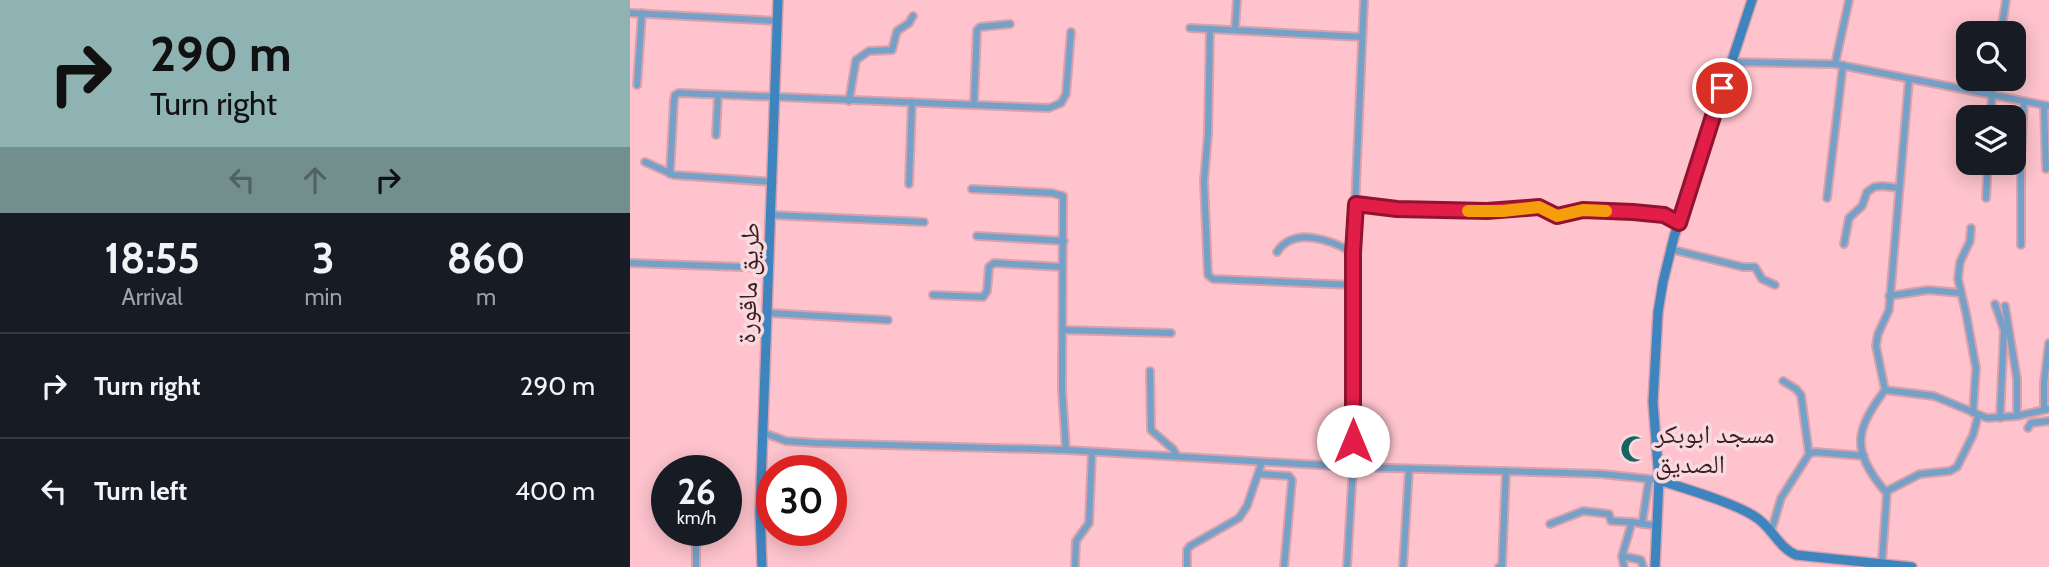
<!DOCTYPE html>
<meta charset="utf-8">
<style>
body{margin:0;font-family:Cabin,"Noto Naskh Arabic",sans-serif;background:#242831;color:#f1f3f6;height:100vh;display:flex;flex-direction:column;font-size:26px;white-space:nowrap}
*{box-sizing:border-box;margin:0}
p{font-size:23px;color:#9ea1a6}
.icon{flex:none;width:38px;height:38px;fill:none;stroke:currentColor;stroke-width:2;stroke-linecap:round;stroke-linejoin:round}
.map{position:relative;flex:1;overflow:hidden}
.panel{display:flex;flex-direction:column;background:#171b24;width:630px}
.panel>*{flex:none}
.hud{background:#8fb3b2;color:#111;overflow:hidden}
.buttons{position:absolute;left:1326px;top:21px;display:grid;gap:14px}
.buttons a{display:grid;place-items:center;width:70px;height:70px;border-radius:14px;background:#171b24;box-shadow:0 4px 18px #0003;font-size:35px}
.speed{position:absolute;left:21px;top:455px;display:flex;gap:14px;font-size:35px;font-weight:700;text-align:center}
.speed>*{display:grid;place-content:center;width:91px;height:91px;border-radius:50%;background:#171b24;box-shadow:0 4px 18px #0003;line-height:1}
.speed small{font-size:18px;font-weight:400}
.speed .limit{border:10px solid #d22;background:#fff;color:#111}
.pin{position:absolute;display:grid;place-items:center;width:60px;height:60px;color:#fff;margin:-30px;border:4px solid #fff;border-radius:50%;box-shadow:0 2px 7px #0007}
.me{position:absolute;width:77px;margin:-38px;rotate:0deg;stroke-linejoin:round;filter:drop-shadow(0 0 5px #0008)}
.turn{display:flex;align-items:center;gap:24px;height:147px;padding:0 35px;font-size:32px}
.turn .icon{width:91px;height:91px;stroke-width:2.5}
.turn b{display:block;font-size:49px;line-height:60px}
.lanes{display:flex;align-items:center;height:66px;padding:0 35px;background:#0003;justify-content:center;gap:35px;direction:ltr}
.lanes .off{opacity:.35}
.eta{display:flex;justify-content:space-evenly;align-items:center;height:119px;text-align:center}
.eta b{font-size:42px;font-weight:700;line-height:49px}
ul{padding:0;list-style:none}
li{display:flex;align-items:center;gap:21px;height:105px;padding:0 35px;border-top:2px solid #363941}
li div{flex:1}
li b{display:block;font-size:26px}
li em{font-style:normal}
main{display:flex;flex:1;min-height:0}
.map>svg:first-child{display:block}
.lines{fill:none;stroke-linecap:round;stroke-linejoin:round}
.street-casing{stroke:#d7a2ab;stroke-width:10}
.secondary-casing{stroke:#d7a2ab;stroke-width:12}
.street{stroke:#75a1c9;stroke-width:6}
.secondary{stroke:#3e85c0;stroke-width:9}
.route-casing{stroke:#92132f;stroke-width:18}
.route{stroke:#e11d48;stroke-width:12}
.slow{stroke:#f59e0b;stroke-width:12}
.labels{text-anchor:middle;stroke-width:7;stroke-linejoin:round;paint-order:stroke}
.street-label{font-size:26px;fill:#3b1f25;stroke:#f8d9de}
.poi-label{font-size:26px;fill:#3b1f25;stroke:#f8d9de;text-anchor:start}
</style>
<main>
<section class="panel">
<div class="hud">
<div class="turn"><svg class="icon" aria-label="right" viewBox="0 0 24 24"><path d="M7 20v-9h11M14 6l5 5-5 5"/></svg><div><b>290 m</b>Turn right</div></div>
<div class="lanes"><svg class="icon off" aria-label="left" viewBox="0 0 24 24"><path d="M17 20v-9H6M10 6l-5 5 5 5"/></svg><svg class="icon off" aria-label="ahead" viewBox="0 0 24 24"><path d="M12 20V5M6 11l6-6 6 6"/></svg><svg class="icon" aria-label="right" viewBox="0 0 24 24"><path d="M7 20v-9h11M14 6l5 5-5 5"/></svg></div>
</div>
<div class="eta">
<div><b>18:55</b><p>Arrival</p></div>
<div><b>3</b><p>min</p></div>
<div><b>860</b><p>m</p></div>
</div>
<ul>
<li><svg class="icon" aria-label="right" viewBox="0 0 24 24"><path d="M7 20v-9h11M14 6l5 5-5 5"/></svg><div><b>Turn right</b></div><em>290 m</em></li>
<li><svg class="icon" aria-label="left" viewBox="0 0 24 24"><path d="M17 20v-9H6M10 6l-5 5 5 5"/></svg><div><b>Turn left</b></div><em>400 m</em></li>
</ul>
</section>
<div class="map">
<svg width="1419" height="567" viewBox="0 0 1419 567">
<rect width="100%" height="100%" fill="#fec3cd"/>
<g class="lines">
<defs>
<g id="street">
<polyline points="0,13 148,21"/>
<polyline points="560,28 732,37"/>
<polyline points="580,29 578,134 574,181 578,275 583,279 723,285"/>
<polyline points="605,30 607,0"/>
<polyline points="1371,33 1376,0"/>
<polyline points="1101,62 1205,64 1419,106"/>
<polyline points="1205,64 1219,0"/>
<polyline points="1279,79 1259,310 1248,334 1246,346 1255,390 1304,396 1357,418 1387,416 1419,409"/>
<polyline points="7,85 12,13"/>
<polyline points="219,101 226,60 239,51 262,50 267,31 279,23 283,16"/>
<polyline points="344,103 347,30 350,27 380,24"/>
<polyline points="1414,105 1416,169"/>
<polyline points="1360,117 1364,79"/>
<polyline points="86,135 88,96"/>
<polyline points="15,162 44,175 143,182"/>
<polyline points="40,174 44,100 45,95 49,93 419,108 431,103 436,94 441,32"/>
<polyline points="279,184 282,102"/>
<polyline points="342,189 422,193 433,196 432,389 436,450"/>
<polyline points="1197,198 1213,65"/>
<polyline points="1356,198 1358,163"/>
<polyline points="726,204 767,209 857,211 909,207 927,216 953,210 1003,212 1034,215 1049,223"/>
<polyline points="141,215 294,222"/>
<polyline points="1341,228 1340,241 1330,262 1328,279 1336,313 1346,368 1343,413"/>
<polyline points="347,236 434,241"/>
<polyline points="1214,244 1219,218 1232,206 1237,192 1244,187 1252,186 1269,188"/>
<polyline points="1391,245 1391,157 1394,102"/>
<polyline points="1040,249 1113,267 1125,267 1132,279 1145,285"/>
<path d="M 647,252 C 664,226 702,240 723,253"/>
<polyline points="0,263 138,268"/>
<polyline points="303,295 353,297 357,291 359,267 364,263 432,267"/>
<polyline points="1259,296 1298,290 1331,293"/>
<polyline points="1365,304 1374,330 1370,418"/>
<polyline points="1375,306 1387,379 1387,416"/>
<polyline points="138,313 258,320"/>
<polyline points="433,330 541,333"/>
<polyline points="520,371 521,430 543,449 547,456"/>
<polyline points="1153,381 1166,389 1171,395 1179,454"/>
<path d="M 1255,390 C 1225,430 1221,450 1254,490 L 1257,491 L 1290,474 L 1320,471 L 1327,467 L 1343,435 L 1348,416"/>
<polyline points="1414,410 1414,383 1419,343"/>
<polyline points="1398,428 1401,423 1419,421"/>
<polyline points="134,433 156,441 187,443 436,450 723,467 972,474 1029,480"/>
<polyline points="629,474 659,476 662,480 654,567"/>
<polyline points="920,524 953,511 979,514 981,521 1002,522"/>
<polyline points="1012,524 1019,479"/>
<polyline points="66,530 66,567"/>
<polyline points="1141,532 1151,498 1179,454 1185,452 1234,456"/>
<polyline points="992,556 1002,522 1026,526"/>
<polyline points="1252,562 1257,491"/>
<polyline points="445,566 446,541 459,523 462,452"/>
<polyline points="557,567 557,550 560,546 609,518 617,506 632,462"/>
<polyline points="717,567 723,467 723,253 734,0"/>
<polyline points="773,567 779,469"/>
<polyline points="869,567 872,566 876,471"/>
<polyline points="994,567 992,556 1011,560 1013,567"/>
</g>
<g id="secondary">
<path d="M 1029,480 C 1055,489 1106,503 1127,518 C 1142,528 1149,548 1166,555 L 1282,567"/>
<polyline points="132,567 130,512 148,0"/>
<polyline points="1025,567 1029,480 1023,402 1028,312 1033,282 1044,237 1122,0"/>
</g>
</defs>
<!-- street casing -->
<use href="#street" class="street-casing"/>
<!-- secondary casing -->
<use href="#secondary" class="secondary-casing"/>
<!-- street -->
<use href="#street" class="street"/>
<!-- secondary -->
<use href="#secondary" class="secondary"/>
</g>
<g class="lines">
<defs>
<polyline id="route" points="723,441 723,253 726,204 767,209 857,211 909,207 927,216 953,210 1003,212 1034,215 1049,223 1092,88"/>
</defs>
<!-- route casing -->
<use href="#route" class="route-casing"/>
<!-- route -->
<use href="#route" class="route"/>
<!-- slow -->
<polyline class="slow" points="838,211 873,211 909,207 927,216 953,210 976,211"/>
</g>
<!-- icons -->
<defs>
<symbol id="mosque-bare" viewBox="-9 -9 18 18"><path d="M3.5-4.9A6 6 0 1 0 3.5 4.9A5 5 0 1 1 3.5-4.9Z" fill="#18645e" stroke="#f8d9de" stroke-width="2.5" paint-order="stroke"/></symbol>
</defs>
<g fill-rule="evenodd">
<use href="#mosque-bare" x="985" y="430" width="38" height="38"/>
</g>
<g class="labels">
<!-- street labels -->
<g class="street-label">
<text transform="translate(118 283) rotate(-88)" y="9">طريق ماقورة</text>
</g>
<!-- poi labels -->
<g class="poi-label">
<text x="1025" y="443">مسجد ابوبكر<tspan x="1025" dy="30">الصديق</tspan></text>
</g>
</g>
</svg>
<div class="buttons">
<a><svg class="icon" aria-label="search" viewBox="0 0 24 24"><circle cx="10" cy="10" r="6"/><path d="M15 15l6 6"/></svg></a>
<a><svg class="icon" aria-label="layers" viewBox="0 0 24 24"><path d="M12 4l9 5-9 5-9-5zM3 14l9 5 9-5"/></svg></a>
</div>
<div class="speed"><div>26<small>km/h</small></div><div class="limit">30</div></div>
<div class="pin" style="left:1092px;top:88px;background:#d93025"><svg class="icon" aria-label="arrive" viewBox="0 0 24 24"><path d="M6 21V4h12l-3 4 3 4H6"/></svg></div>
<svg class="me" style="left:723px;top:441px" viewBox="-20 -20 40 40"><circle r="19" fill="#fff"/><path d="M0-13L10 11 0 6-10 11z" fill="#e11d48"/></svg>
</div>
</main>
